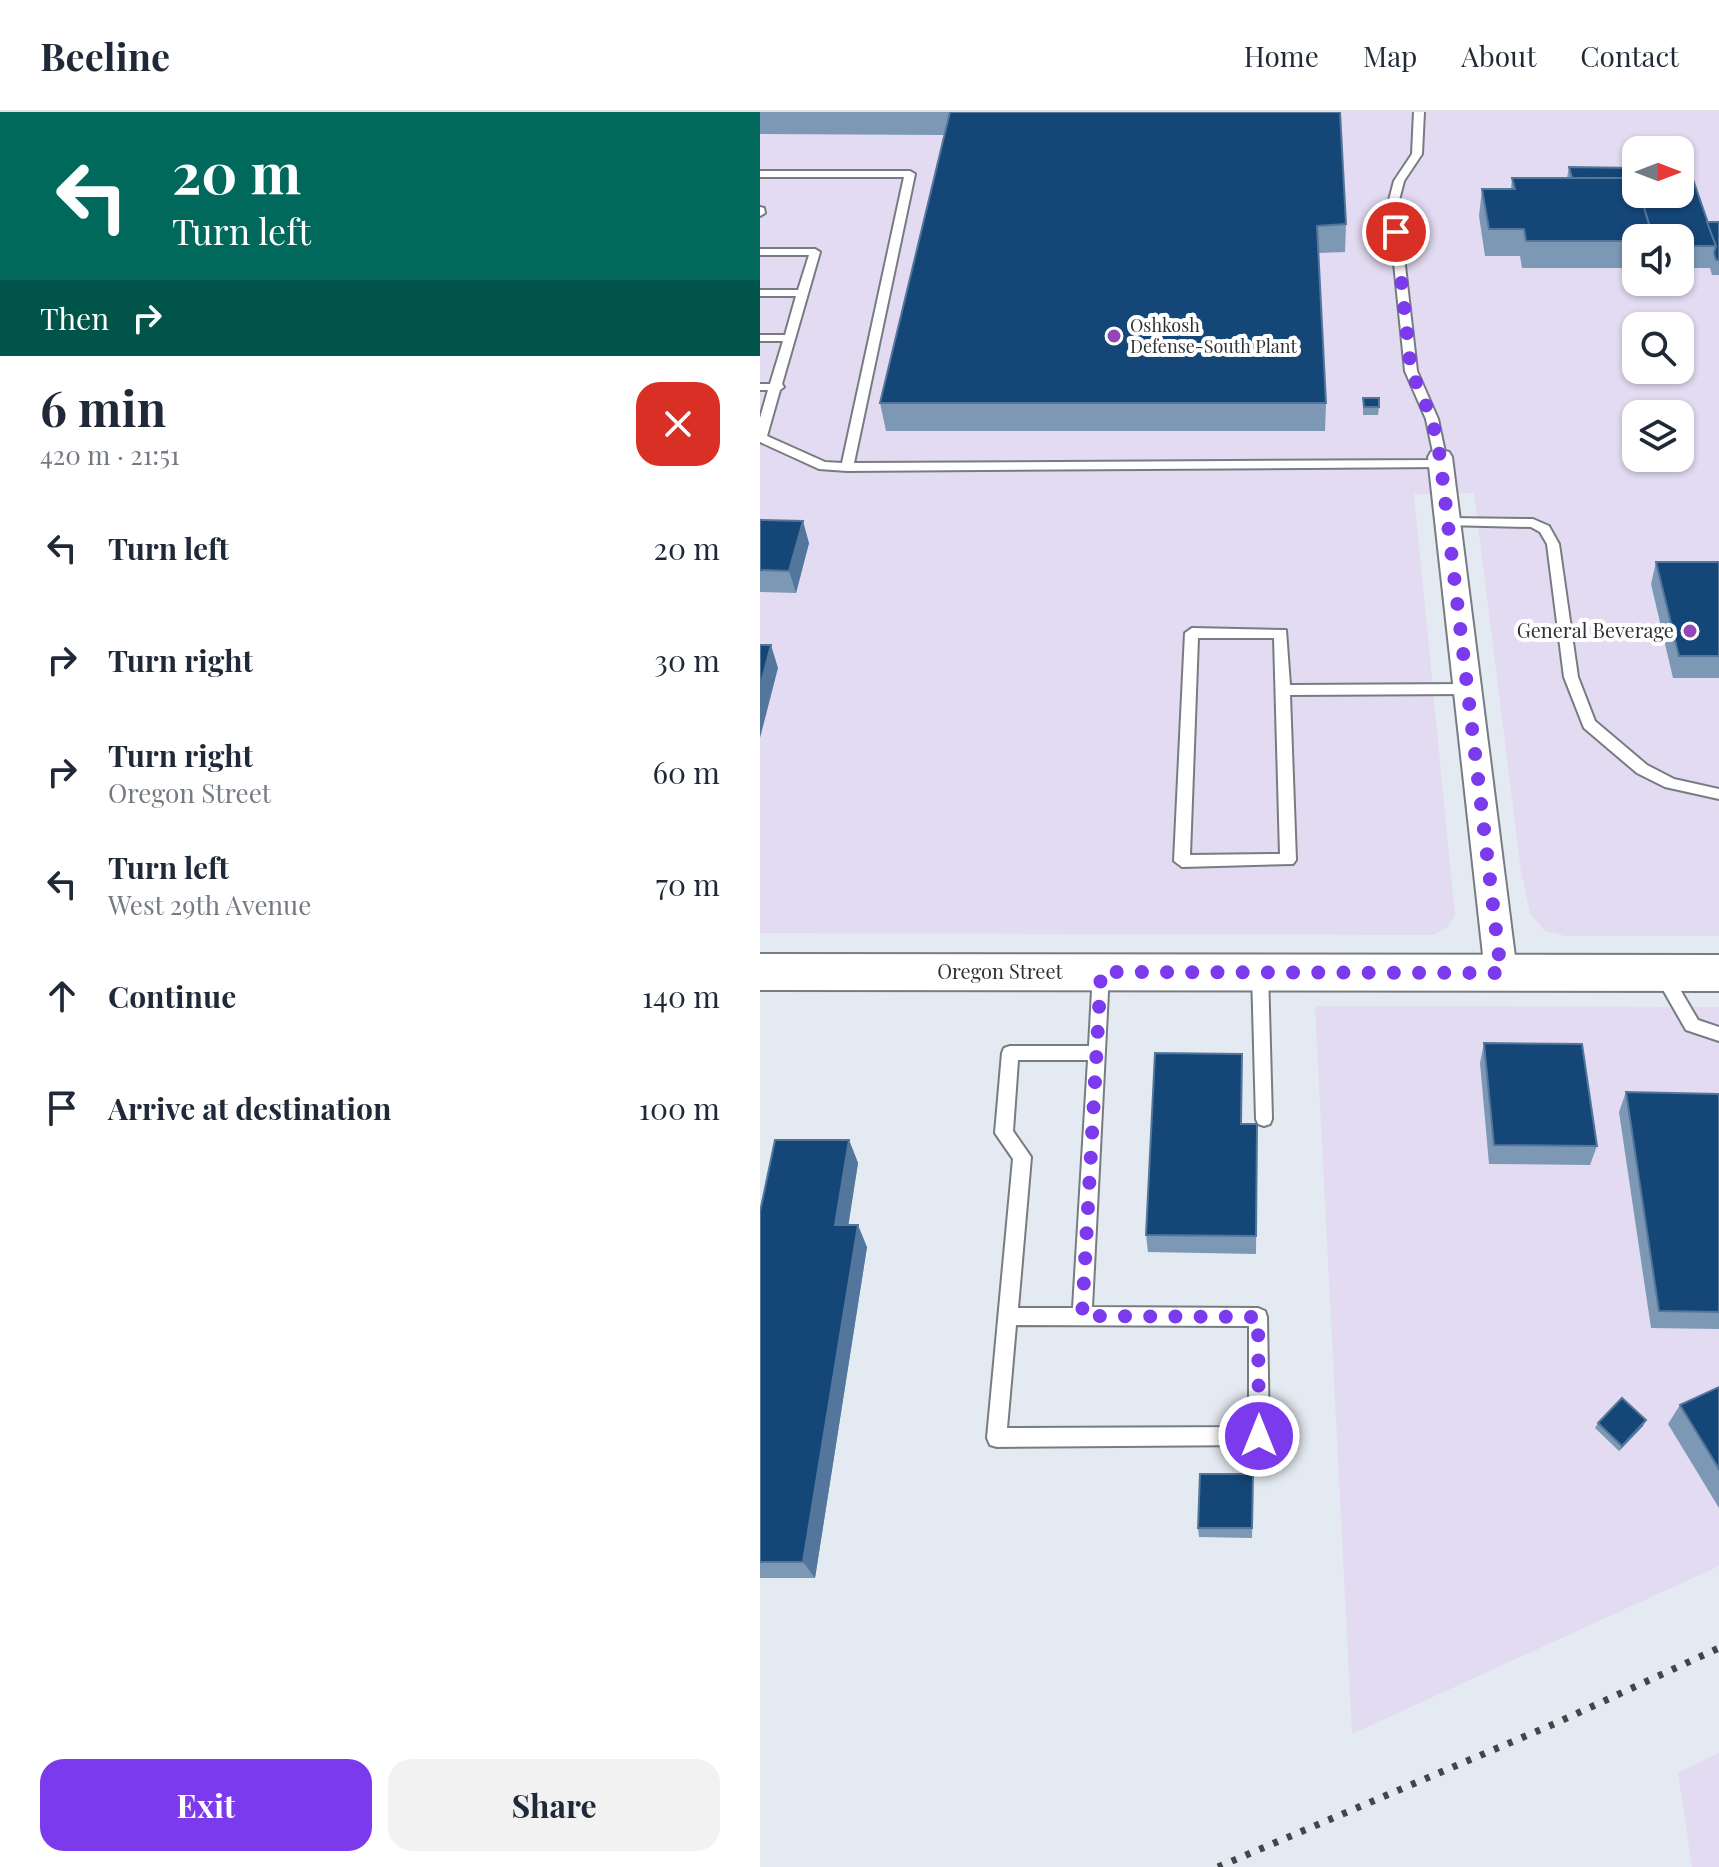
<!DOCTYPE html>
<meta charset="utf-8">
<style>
body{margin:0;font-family:"Playfair Display",serif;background:#f2f2f3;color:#1f2937;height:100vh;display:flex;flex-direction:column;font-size:30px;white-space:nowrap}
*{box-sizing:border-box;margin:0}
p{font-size:26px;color:#747a83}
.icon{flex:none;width:44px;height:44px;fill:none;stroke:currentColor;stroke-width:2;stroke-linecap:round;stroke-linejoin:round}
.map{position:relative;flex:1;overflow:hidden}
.details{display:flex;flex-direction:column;background:#fff;width:760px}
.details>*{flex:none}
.top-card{background:#00695c;color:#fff;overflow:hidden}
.needle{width:52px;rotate:90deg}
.fabs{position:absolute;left:862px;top:24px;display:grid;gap:16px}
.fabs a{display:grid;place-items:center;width:72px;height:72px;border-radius:16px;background:#fff;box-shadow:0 2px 6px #0004;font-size:40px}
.pin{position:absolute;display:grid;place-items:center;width:68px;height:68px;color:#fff;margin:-34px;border:4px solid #fff;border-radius:50%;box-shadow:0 2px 8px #0007}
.me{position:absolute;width:88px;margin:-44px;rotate:0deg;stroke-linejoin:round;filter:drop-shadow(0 0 6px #0008)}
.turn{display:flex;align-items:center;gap:28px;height:168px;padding:0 40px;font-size:36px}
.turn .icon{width:104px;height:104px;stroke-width:2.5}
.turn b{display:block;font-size:56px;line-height:68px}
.then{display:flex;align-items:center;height:76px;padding:0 40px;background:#0003;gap:16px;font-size:30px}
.round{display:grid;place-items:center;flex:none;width:84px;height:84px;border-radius:24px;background:#f2f2f3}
.summary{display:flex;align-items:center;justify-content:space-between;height:136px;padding:0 40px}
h1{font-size:48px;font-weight:700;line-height:60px}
.cta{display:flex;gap:16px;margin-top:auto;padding:16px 40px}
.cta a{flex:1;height:92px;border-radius:24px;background:#7c3aed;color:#fff;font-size:32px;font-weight:700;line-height:92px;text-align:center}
.cta a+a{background:#f2f2f3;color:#1f2937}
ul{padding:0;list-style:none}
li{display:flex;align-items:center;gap:24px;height:112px;padding:0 40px}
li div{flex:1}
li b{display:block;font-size:30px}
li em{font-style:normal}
header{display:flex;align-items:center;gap:48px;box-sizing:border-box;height:112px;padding:0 40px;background:#fff;border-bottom:2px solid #e0e1e3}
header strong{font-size:38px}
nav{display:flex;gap:44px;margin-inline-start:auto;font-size:28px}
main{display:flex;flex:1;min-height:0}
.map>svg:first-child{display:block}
.industrial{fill:#e2dbf1;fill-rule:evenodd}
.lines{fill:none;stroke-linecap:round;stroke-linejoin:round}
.lane-casing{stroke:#777c82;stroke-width:4}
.street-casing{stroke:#777c82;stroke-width:4}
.secondary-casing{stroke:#777c82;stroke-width:4}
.lane{fill:#fff;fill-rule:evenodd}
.street{fill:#fff;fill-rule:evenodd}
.secondary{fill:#fff;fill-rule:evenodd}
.rail{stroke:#424648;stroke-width:7;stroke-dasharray:5 10;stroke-linecap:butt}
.wall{fill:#7c98b4}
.shaded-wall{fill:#53779c}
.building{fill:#154678;stroke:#53779c;stroke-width:2}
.route{stroke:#7c3aed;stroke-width:14;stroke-dasharray:0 25.2}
.poi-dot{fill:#9246b7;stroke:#fff;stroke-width:3}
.labels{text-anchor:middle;stroke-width:8;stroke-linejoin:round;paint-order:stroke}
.far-poi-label{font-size:18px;fill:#2f3234;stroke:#fff;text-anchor:start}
.poi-label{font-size:20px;fill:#2f3234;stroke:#fff;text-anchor:end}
.street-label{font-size:20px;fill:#2f3234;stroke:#fff}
</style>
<header>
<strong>Beeline</strong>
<nav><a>Home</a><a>Map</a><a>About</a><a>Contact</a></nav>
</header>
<main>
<section class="details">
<div class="top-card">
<div class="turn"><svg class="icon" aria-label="left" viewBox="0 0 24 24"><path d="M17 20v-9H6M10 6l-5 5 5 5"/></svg><div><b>20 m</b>Turn left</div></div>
<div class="then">Then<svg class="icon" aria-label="right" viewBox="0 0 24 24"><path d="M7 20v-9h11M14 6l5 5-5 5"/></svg></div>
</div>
<div class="summary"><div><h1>6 min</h1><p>420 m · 21:51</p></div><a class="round" style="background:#d93025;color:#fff"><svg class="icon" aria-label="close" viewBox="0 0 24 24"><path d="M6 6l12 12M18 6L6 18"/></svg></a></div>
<ul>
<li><svg class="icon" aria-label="left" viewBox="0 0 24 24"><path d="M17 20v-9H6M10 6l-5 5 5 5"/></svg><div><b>Turn left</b></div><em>20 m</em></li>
<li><svg class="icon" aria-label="right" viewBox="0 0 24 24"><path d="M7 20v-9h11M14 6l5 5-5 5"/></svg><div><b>Turn right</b></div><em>30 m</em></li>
<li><svg class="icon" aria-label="right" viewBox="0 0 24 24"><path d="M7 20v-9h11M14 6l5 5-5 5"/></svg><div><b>Turn right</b><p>Oregon Street</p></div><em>60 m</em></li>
<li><svg class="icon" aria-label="left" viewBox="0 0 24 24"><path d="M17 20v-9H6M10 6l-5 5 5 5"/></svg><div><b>Turn left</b><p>West 29th Avenue</p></div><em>70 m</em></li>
<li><svg class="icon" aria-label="ahead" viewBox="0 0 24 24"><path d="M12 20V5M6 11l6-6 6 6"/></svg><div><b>Continue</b></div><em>140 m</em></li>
<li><svg class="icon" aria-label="arrive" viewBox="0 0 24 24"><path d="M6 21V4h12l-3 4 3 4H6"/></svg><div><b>Arrive at destination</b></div><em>100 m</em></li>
</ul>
<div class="cta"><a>Exit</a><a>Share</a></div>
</section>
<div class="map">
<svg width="959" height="1755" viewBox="0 0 959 1755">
<rect width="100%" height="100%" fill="#e4eaf1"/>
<!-- industrial -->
<g class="industrial">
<path d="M 0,0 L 959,0 L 959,824 L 806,824 L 785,819 L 770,801 L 761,759 L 714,381 L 654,382 L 695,804 L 686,816 L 673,823 L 0,821 ZM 876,38 L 920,38 L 920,82 L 876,82 ZM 876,126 L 920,126 L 920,170 L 876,170 ZM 876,214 L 920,214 L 920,258 L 876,258 ZM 876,302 L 920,302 L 920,346 L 876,346 Z"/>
<polygon points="555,894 959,895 959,1454 592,1622"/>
<polygon points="959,1641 959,1755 932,1755 918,1661"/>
</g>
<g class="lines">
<defs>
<g id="lane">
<polygon points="654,0 664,0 662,42 644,69 638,92 657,259 678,307 686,345 681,348 687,352 685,355 87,359 59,357 0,330 0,306 8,278 0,278 0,272 10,272 23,229 0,229 0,223 25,223 36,184 0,184 0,178 38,178 49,143 0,143 0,137 55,137 60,140 22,272 24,275 20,278 7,324 65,350 82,351 144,65 0,65 0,59 150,59 155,62 94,351 679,348 674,345 666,307 645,259 628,92 634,69 652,42"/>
<polygon points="0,95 4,96 5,101 0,104"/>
<polygon points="688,406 773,407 789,414 799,432 818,565 835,609 887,653 914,667 959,677 959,687 905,675 877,661 824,616 804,565 787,432 780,420 771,415 684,413 684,407"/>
<path d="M 432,516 L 526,518 L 530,573 L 708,572 L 715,577 L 708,582 L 530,583 L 536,748 L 533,752 L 422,755 L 414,749 L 425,521 ZM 438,526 L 514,526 L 520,742 L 430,743 Z"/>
<path d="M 341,854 L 347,855 L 349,860 L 332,1195 L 498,1196 L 505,1199 L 507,1205 L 509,1324 L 506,1331 L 499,1333 L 237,1335 L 230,1333 L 227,1326 L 253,1047 L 235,1021 L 242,941 L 244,936 L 250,934 L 329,934 L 333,860 L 335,855 ZM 258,948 L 328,948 L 313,1196 L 258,1196 L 271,1045 L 253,1019 ZM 256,1213 L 489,1214 L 489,1315 L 247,1316 Z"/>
<polygon points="500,854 506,855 508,860 512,1007 510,1012 504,1014 498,1012 496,1007 492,860 494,855"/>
<polygon points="902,856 908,857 938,908 959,915 959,929 926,918 894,862 896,857"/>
</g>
<polygon id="street" points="680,338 689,340 692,345 757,861 752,870 741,874 730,870 725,861 668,345 671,340"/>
<polygon id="secondary" points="0,842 959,843 959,879 0,878"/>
</defs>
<!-- lane casing -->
<use href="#lane" class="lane-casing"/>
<!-- street casing -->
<use href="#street" class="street-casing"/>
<!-- secondary casing -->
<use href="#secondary" class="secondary-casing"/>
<!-- lane -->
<use href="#lane" class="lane"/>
<!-- street -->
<use href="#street" class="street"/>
<!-- secondary -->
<use href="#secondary" class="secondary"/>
<!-- rail -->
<polyline class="rail" points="458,1755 794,1612 959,1536"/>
</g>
<!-- wall -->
<g class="wall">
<polygon points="0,0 580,0 586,112 585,140 558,141 566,291 565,319 126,319 120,291 184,23 0,22"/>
<polygon points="809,55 947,110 959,110 959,163 952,163 950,156 920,156 920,126 876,126 876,156 762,156 760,144 725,144 719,104 722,77 751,77 752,66 807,66"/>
<polygon points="603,286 619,295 618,303 603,303"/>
<polygon points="0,408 49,431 36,481 0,480"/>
<polygon points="896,450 959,450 959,566 913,566 891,472"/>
<polygon points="724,931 837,1034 830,1053 729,1052 720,951"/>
<polygon points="866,980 959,982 959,1217 891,1216 859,1000"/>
<polygon points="481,1012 497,1012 496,1142 388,1140 386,1123"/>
<polygon points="89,1028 98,1051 88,1113 107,1135 55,1466 0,1466 0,1100"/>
<polygon points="959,1275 959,1396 908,1312 920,1293"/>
<polygon points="838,1311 883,1314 859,1339 835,1316"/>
<polygon points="493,1362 492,1426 439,1425 438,1416"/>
</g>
<!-- shaded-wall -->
<g class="shaded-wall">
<polygon points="43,409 49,431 36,481 29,459"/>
<polygon points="11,533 18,556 0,626 0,575"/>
<polygon points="89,1028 98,1051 85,1135 75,1113"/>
<polygon points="98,1113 107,1135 55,1466 43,1450"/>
<polygon points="886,1308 883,1314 859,1339 862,1334"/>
</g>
<!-- building -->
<g class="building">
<polygon points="190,0 580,0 586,112 557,114 566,291 120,291"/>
<polygon points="809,55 876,56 876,66 812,66"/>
<polygon points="920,56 929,56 956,134 920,134 920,126 893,126 880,82 920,82"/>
<polygon points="752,66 876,66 876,82 880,82 893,126 876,126 876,129 766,129 764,117 729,117 722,77 755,77"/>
<polygon points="947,110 959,110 959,148 956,148 954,141 956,134"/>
<polygon points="603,286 619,286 619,295 604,295"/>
<polygon points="0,408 43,409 29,459 0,458"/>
<polygon points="896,450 959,450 959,544 919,544"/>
<polygon points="0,533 11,533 0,575"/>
<polygon points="724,931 822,932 837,1034 734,1033"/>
<polygon points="395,941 482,942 481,1012 497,1012 496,1124 386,1123"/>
<polygon points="866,980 959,982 959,1200 899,1199"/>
<polygon points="15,1028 89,1028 75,1113 98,1113 43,1450 0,1450 0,1100"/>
<polygon points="959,1275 959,1357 920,1293"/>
<polygon points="862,1286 886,1308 862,1334 838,1311"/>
<polygon points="440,1362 493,1362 492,1416 438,1416"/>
</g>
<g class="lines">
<!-- route -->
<polyline class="route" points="499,1324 498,1205 322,1204 341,860 741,861 680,345 672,307 651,259 636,120"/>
</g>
<!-- markers -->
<g class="poi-dot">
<circle cx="354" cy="224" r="8"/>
<circle cx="930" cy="519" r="8"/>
</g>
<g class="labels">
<!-- far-poi labels -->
<g class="far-poi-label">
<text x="370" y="220">Oshkosh<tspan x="370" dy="21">Defense-South Plant</tspan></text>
</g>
<!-- poi labels -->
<g class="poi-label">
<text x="914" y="526">General Beverage</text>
</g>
<!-- street labels -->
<g class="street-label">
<text x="240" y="867">Oregon Street</text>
</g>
</g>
</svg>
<div class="fabs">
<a><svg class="needle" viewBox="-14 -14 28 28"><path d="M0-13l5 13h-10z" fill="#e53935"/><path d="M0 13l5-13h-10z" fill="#747a83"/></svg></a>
<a><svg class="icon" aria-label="sound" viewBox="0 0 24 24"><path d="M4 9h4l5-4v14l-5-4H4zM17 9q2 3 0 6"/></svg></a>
<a><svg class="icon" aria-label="search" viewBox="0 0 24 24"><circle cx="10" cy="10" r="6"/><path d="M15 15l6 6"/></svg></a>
<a><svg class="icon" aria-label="layers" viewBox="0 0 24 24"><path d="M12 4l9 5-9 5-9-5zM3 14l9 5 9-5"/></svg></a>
</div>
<div class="pin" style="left:636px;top:120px;background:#d93025"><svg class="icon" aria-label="arrive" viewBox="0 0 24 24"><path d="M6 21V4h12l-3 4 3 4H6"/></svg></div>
<svg class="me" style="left:499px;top:1324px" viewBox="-20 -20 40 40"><circle r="17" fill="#7c3aed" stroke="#fff" stroke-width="3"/><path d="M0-11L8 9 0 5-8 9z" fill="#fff"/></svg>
</div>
</main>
